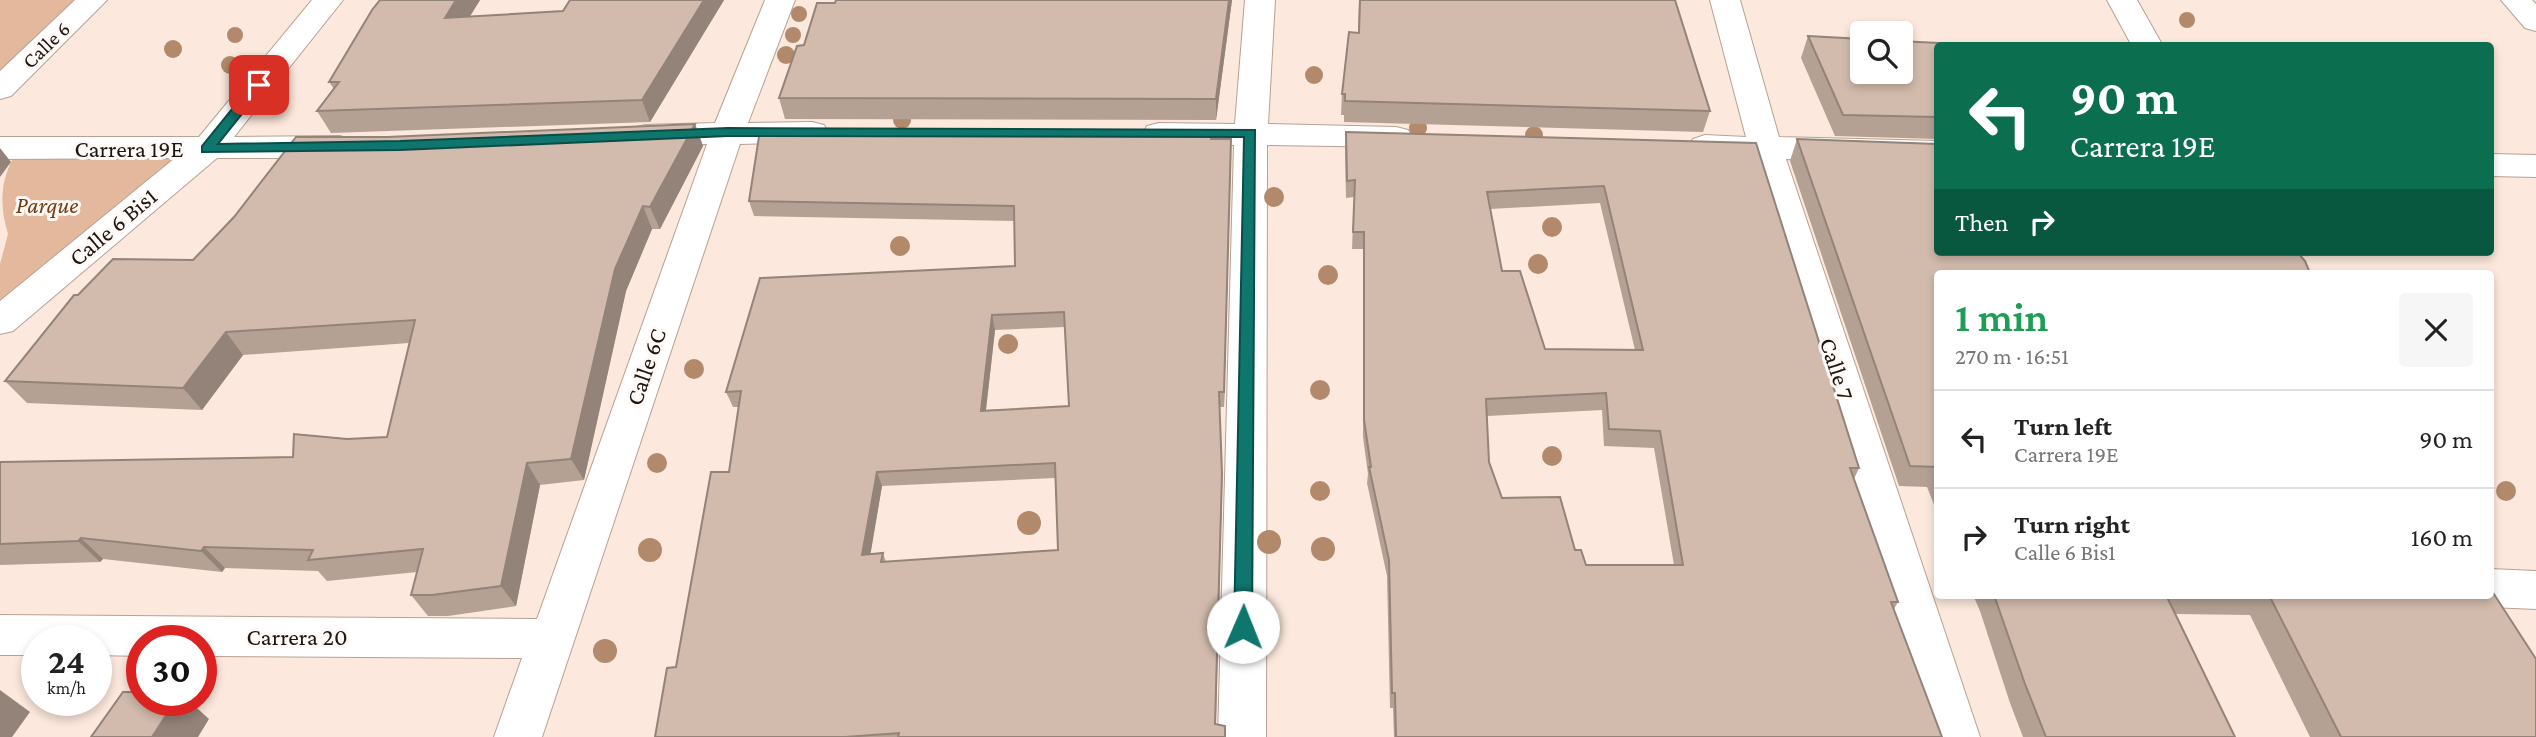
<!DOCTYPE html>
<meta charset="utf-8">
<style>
body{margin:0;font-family:"Crimson Pro",serif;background:#f6f6f6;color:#222;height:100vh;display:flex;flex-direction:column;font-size:26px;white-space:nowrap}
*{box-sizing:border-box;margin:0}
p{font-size:23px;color:#767676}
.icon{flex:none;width:38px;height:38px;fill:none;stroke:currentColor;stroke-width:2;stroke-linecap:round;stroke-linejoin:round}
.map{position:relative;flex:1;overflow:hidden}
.side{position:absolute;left:1934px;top:270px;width:560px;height:329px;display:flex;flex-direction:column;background:#fff;border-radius:7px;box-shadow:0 4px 10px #0003}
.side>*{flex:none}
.hud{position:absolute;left:1934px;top:42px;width:560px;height:214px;border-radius:7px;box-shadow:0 4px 10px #0003;background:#0b6e4f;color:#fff;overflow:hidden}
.tools{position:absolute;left:1850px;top:21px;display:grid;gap:14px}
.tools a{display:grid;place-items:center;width:63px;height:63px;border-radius:7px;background:#fff;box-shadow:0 4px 10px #0003;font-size:35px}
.speed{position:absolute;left:21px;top:625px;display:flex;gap:14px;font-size:35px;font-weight:700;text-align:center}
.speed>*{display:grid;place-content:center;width:91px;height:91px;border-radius:50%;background:#fff;box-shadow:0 4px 10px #0003;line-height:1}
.speed small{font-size:18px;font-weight:400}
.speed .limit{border:10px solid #d22;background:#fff;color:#111}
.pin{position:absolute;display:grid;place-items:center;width:60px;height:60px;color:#fff;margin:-30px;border-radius:14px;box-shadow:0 4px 10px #0006}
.me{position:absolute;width:77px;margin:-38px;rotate:1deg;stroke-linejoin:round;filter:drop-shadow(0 0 5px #0008)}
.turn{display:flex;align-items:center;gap:24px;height:147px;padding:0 21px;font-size:32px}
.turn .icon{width:91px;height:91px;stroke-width:2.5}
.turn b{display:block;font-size:49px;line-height:60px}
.then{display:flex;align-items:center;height:66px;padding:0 21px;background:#0003;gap:14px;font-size:26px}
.round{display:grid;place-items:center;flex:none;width:74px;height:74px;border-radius:7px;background:#f6f6f6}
.headline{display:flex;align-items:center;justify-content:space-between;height:119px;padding:0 21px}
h1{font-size:42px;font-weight:600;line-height:52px;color:#1e9e55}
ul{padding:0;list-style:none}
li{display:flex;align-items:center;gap:21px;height:98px;padding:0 21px;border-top:2px solid #e0e0e0}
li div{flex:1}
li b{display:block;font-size:26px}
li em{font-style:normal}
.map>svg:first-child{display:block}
.green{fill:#e3b89c}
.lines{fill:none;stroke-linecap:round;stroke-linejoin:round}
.minor-casing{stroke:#b8a193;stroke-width:2}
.minor{fill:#fff;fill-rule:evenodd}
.tree{fill:#b28a6b}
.wall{fill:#b5a194;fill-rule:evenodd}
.shaded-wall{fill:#938378}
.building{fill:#d2bbac;stroke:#938378;stroke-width:2;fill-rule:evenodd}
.route{fill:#0f766e;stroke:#0a4d48;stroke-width:2}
.labels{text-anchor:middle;stroke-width:6;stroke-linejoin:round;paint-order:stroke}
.far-street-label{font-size:21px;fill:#1d1510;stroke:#fef9f6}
.street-label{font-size:24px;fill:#1d1510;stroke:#fef9f6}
.park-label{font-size:24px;font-style:italic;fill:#753d0e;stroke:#fef9f6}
</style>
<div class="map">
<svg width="2536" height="737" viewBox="0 0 2536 737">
<rect width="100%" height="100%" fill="#fce8dc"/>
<!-- green -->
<g class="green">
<polygon points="0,0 77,0 0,81"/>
<path d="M 164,150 L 186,153 L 0,315 L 0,264 L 8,234 C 0,208 0,184 12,160 Z"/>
</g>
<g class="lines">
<defs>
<g id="minor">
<polygon points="75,0 107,0 11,96 0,99 0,71"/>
<polygon points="312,0 343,0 234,137 340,136 352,140 357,147 352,154 340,158 217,158 13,331 0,334 0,301 175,158 0,159 0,137 199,137"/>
<polygon points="765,0 795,0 748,123 812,122 824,125 828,132 824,139 812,142 740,144 542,737 494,737 522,658 201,656 201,640 142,640 142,656 96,655 96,640 37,640 37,655 0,655 0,615 537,619 707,144 645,145 633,142 629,135 633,128 645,125 715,123"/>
<polygon points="1245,0 1275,0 1268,124 1396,127 1408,130 1412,137 1408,144 1396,147 1267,145 1266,737 1218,737 1234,145 1159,143 1147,140 1143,133 1147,126 1159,123 1235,124"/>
<polygon points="1710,0 1740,0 1779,137 1937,141 1937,163 1786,159 1980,737 1932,737 1752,158 1705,157 1693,153 1688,146 1693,139 1705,135 1746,137"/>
<polygon points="2107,0 2137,0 2163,46 2132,46"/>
<polygon points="2501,0 2532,0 2536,4 2536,31 2525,28"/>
<polygon points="2490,154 2536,155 2536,177 2490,176"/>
<polygon points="2490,569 2536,571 2536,609 2490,607 2474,601 2471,595 2490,595"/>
</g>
</defs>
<!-- minor casing -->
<use href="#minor" class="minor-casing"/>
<!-- minor -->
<use href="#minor" class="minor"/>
</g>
<!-- trees -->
<g class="tree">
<circle cx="799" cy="14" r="8"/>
<circle cx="2187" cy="20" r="8"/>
<circle cx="235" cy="35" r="8"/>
<circle cx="793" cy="35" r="8"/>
<circle cx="173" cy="49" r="9"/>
<circle cx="786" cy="55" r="9"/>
<circle cx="230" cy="65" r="9"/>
<circle cx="1314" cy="75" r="9"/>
<circle cx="902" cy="120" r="9"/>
<circle cx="1418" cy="128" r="9"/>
<circle cx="1534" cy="135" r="9"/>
<circle cx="1274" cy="197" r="10"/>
<circle cx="1552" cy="227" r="10"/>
<circle cx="900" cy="246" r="10"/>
<circle cx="1538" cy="264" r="10"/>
<circle cx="1328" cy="275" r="10"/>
<circle cx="1008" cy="344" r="10"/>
<circle cx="694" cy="369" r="10"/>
<circle cx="1320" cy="390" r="10"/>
<circle cx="1552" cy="456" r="10"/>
<circle cx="657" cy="463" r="10"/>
<circle cx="1320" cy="491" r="10"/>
<circle cx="2506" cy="491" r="10"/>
<circle cx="1029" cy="523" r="12"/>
<circle cx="1269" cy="542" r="12"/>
<circle cx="1323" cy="549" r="12"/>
<circle cx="650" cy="550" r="12"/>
<circle cx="605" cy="651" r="12"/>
</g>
<!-- wall -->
<g class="wall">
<polygon points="380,0 480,0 470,16 563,11 570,0 724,0 650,122 331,133 317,111 334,89 329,82"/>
<polygon points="1232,0 1216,120 785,119 779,98 804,45"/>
<polygon points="1359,0 1675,0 1710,111 1703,132 1344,122 1344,115 1341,115 1342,94 1358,33"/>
<polygon points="1808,36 1937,46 1937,139 1835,136 1801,58"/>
<polygon points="695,124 703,146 660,229 652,229 626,291 584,480 540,485 516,606 448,616 428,616 411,595 417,572 327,581 318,571 225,568 222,572 103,559 100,562 0,565 0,462 293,457 347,439 387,437 409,343 243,355 202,410 27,403 5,381 78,295 193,260 387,137"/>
<path d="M 1212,131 L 1213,139 L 1231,154 L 1224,407 L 1219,407 L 1222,488 L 1216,724 L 1226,737 L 655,737 L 676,667 L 729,472 L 739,407 L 733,407 L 726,392 L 1015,266 L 1015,221 L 754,216 L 749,201 ZM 1065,327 L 1069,406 L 986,410 L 995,330 ZM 1055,478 L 1058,550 L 886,562 L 883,553 L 870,554 L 882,486 Z"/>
<path d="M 1346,132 L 1756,143 L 1859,468 L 1854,479 L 1898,602 L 1894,609 L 1942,737 L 1394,737 L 1393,708 L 1390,708 L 1387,576 L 1367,483 L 1368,474 L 1363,437 L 1363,249 L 1352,249 L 1354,197 L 1346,198 L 1345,149 ZM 1600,203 L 1635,350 L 1545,349 L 1502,271 L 1490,209 ZM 1602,410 L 1604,446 L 1654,448 L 1674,565 L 1586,565 L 1575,550 L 1502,498 L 1489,462 L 1487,416 Z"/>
<polygon points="1797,139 1937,273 1937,512 1927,487 1899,486 1790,161"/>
<polygon points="1973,595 2490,595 2536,737 2310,737 2250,615 2176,614 2235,737 2023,737 2010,703 1980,611"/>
</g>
<!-- shaded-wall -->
<g class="shaded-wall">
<polygon points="456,0 480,0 456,39 445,18"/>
<polygon points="704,0 724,0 650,122 642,100"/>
<polygon points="1229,0 1232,0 1216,120 1216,99"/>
<polygon points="695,124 703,146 660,229 650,207"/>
<polygon points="1231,139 1231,154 1224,407 1224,392"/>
<polygon points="0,148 11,162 0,177"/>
<polygon points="643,206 652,229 626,291 584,480 571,459 615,269"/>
<polygon points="992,315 995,330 984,426 981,411"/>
<polygon points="226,332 243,355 202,410 183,388"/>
<polygon points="1219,392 1222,488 1215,737 1215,724"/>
<polygon points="527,463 540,485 516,606 501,586"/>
<polygon points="877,472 882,486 868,569 862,555"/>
<polygon points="81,538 103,559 100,562 78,541"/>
<polygon points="204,547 225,568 222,572 201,551"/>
<polygon points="0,690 30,712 12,737 0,737"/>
<polygon points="176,700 188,700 209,719 198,737 152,737"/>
</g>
<!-- building -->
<g class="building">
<polygon points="380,0 456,0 445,18 563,11 570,0 704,0 642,100 317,111 339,82 329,82 372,10"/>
<polygon points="836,0 1229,0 1216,99 779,98 797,46 804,45 817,3 835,3"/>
<polygon points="1360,0 1675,0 1710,111 1345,101 1345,94 1342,94 1349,32 1359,33"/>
<polygon points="1808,36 1862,39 1862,72 1900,72 1900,41 1998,46 1937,46 1937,117 1843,115"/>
<polygon points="695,124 650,207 643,206 615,269 571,459 527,463 501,586 432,595 411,595 423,549 308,560 313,550 204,547 201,551 81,538 78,541 0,544 0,462 293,457 294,434 347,439 387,437 415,320 226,332 183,388 5,381 74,295 78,295 113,259 193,260 234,217 296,137 387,137"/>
<path d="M 760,130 L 1212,131 L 1211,139 L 1231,139 L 1224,392 L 1219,392 L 1222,474 L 1215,724 L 1225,726 L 1225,737 L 898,737 L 899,733 L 845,737 L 655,737 L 667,668 L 676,667 L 711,472 L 729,472 L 741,391 L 726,392 L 760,278 L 1015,266 L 1014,206 L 749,201 ZM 1064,312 L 1069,406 L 981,411 L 992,315 ZM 1055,463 L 1058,550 L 881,562 L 883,553 L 862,555 L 877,472 Z"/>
<path d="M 1346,132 L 1756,143 L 1859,468 L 1850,468 L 1898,602 L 1891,602 L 1942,737 L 1396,737 L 1395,693 L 1392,693 L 1389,560 L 1369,467 L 1371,467 L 1364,420 L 1364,232 L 1353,232 L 1355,180 L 1347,181 ZM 1604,186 L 1643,350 L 1545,349 L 1520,271 L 1502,271 L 1487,192 ZM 1606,393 L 1609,429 L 1660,431 L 1683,565 L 1586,565 L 1581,550 L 1575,550 L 1560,497 L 1502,498 L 1489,462 L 1486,399 Z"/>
<polygon points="1797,139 1937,144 1937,252 2279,252 2279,253 2299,254 2305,261 2310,273 1937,273 1937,467 1910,466"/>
<polygon points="2490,588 2536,659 2536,737 2341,737 2269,595 2265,595 2490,595"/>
<polygon points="1994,595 2166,595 2235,737 2046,737 2025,684"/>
<polygon points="123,692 142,692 142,700 176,700 152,737 181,736 181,737 91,737"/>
</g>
<!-- route -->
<polygon class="route" points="259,81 265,85 218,144 400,141 728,128 1255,130 1252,627 1250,633 1243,635 1237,633 1234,627 1244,137 728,136 400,150 202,152 202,146 254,82"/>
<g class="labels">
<!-- far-street labels -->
<g class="far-street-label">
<text transform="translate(46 45) rotate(-44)" y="7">Calle 6</text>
</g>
<!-- street labels -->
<g class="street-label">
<text x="129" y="157">Carrera 19E</text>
<text transform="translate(113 227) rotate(-40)" y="8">Calle 6 Bis1</text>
<text transform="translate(646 367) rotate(-71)" y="8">Calle 6C</text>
<text transform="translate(1837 369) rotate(72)" y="8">Calle 7</text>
<text x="297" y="645">Carrera 20</text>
</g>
<!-- park labels -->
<g class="park-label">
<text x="47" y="213">Parque</text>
</g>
</g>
</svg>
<div class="tools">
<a><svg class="icon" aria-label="search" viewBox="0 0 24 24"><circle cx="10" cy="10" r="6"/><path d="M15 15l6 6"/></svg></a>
</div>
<div class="speed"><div>24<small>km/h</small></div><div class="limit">30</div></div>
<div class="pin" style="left:259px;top:85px;background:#d93025"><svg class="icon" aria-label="arrive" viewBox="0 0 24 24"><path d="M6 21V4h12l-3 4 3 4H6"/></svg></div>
<svg class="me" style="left:1243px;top:627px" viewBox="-20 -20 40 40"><circle r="19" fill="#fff"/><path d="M0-13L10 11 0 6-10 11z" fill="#0f766e"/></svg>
<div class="hud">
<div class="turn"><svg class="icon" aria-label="left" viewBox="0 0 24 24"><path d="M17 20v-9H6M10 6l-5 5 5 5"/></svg><div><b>90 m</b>Carrera 19E</div></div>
<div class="then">Then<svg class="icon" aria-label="right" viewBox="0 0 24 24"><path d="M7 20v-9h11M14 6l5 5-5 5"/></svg></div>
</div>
<section class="side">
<div class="headline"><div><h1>1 min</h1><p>270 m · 16:51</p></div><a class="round"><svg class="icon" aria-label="close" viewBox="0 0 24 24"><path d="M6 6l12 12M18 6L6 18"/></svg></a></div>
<ul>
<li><svg class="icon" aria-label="left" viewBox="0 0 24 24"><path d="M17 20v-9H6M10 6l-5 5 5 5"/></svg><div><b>Turn left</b><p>Carrera 19E</p></div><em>90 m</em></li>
<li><svg class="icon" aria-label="right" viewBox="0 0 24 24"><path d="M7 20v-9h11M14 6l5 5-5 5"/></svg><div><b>Turn right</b><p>Calle 6 Bis1</p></div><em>160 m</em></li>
</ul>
</section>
</div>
